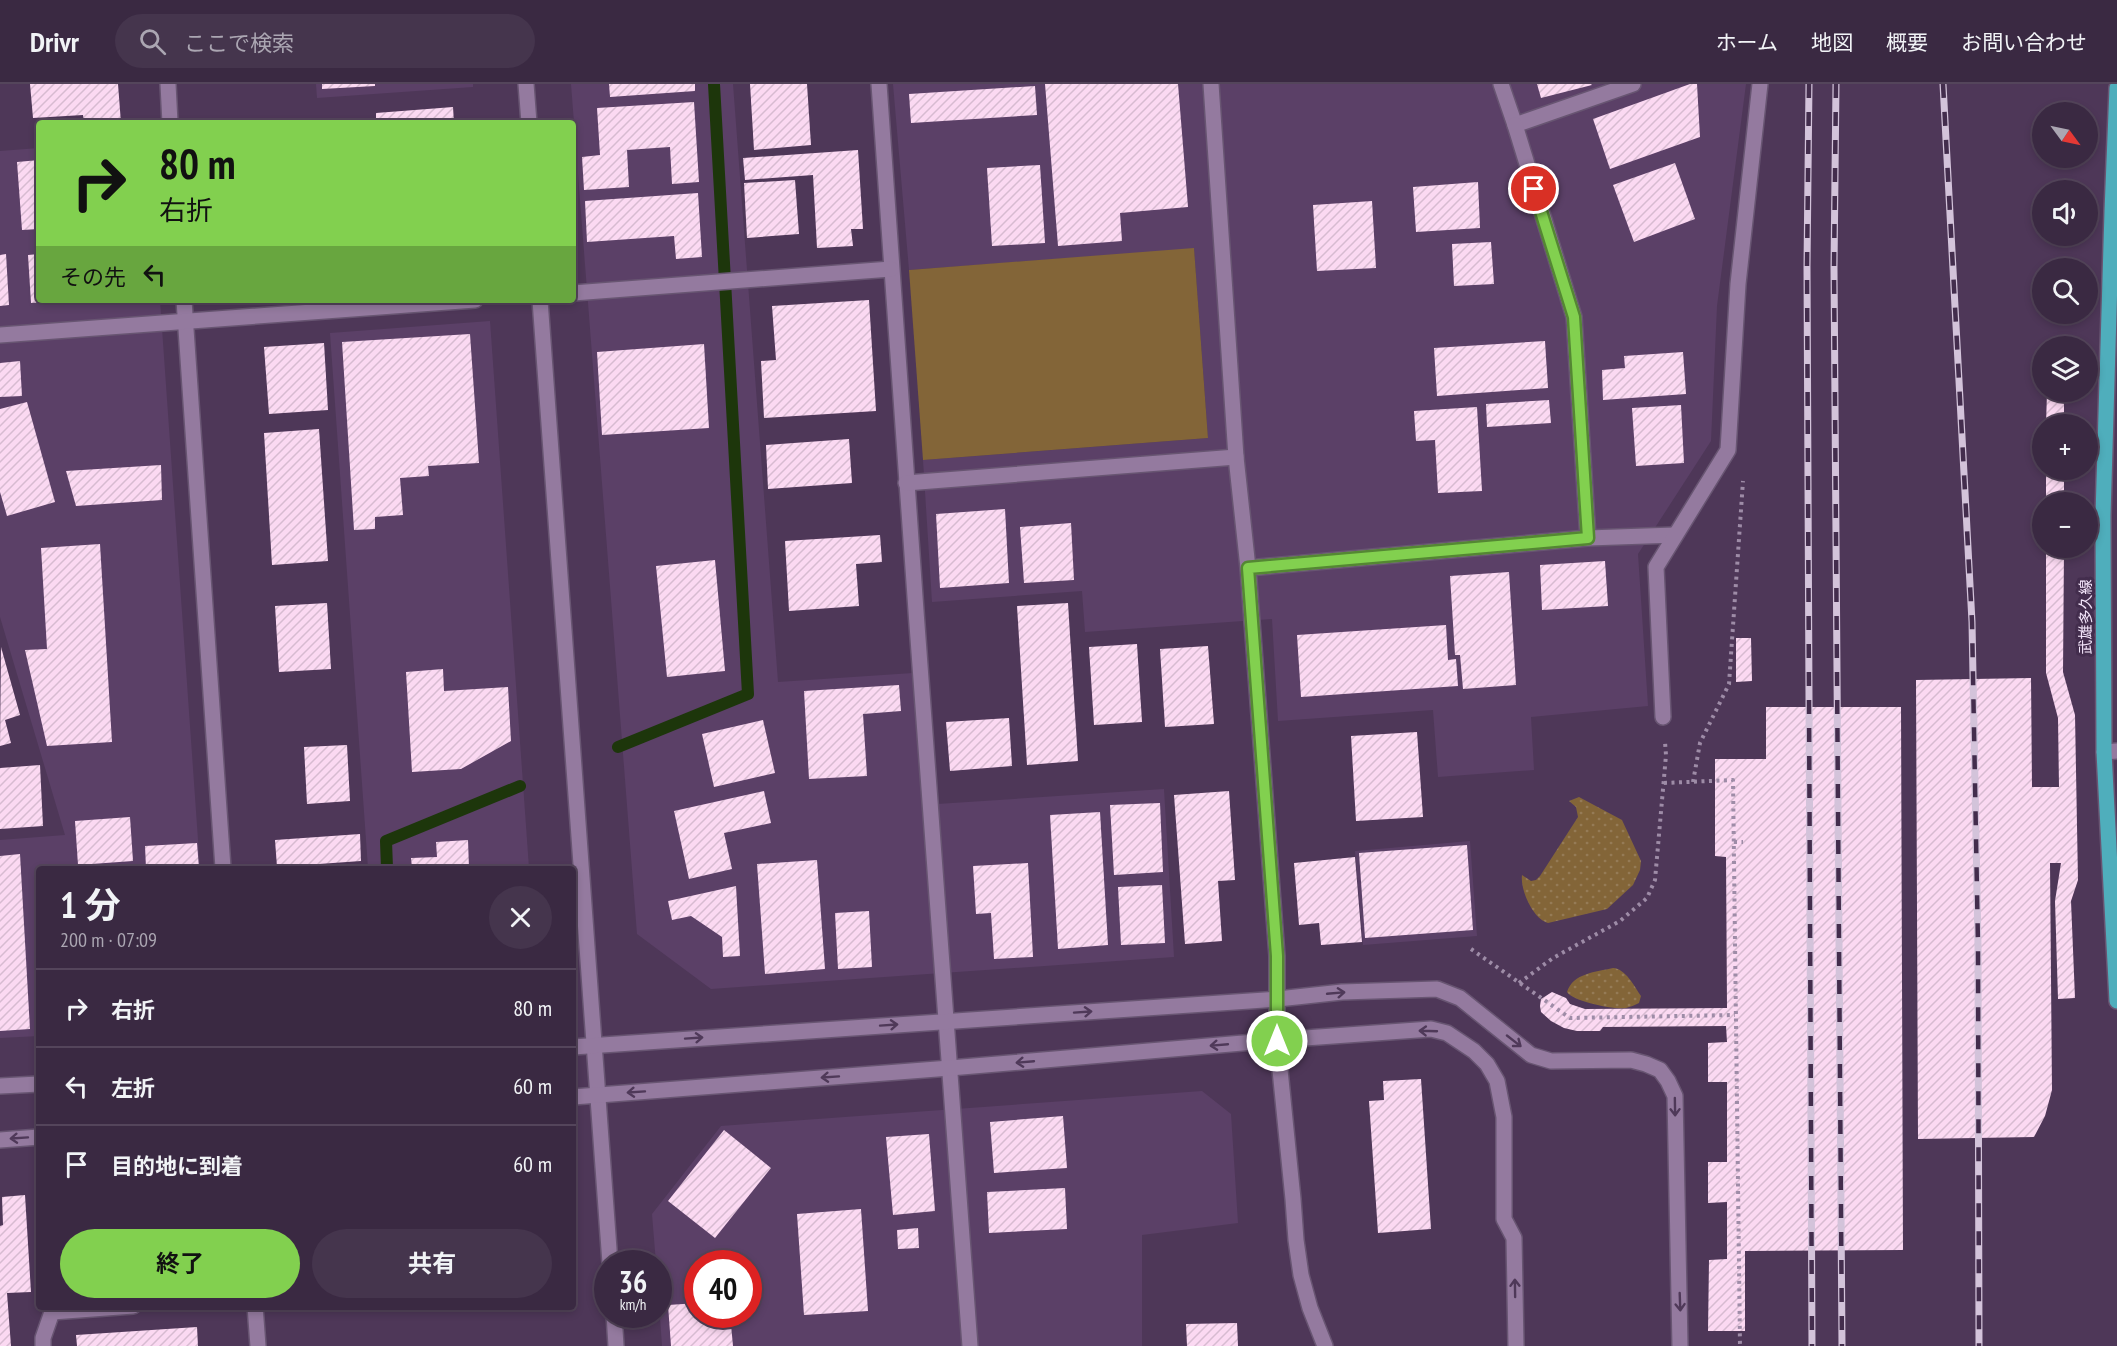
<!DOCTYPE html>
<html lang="ja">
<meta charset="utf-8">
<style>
body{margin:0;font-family:"PT Sans Narrow","Noto Sans JP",sans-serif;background:#45354d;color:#f1f3f6;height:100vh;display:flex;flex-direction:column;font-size:22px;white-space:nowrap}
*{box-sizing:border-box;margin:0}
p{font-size:20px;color:#aba6b2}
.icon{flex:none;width:33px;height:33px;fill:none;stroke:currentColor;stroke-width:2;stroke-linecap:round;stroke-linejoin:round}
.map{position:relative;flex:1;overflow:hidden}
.side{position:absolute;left:36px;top:782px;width:540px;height:444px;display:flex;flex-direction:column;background:#3a2942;border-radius:6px;box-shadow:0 3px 9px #0003,0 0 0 2px #54455b}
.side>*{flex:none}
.top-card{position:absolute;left:36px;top:36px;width:540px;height:183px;border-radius:6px;box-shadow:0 3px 9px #0003,0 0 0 2px #54455b;background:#82d04f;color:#111;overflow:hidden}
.needle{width:39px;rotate:123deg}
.tools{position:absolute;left:2032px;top:18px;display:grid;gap:12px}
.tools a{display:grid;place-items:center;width:66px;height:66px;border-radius:50%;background:#3a2942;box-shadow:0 3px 9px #0003,0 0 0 2px #54455b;font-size:30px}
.speed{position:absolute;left:594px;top:1166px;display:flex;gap:12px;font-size:30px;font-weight:700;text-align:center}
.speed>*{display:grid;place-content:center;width:78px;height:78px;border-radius:50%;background:#3a2942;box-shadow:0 3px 9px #0003,0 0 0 2px #54455b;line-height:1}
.speed small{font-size:15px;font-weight:400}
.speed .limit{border:9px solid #d22;background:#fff;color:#111}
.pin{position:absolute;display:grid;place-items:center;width:51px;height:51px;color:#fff;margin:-26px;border:3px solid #fff;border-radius:50%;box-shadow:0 2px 6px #0007}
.me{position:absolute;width:66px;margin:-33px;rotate:0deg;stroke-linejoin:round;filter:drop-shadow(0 0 4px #0008)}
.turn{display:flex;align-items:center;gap:21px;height:126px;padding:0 24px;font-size:27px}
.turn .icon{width:78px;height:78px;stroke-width:2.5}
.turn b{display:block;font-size:42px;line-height:51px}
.then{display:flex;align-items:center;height:57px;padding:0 24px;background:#0003;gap:12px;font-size:22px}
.round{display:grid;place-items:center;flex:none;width:63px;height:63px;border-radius:32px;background:#45354d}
.headline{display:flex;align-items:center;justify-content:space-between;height:102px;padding:0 24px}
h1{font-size:36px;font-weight:700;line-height:45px}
.action{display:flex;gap:12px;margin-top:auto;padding:12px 24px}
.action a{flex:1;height:69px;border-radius:36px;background:#82d04f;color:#111;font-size:24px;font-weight:700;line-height:69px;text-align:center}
.action a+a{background:#45354d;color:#f1f3f6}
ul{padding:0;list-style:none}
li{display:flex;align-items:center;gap:18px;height:78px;padding:0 24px;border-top:2px solid #54455b}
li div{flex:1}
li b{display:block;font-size:22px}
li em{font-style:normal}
header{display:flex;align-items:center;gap:36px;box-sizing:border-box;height:84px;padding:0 30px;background:#3a2942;border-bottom:2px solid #54455b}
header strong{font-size:28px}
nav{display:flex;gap:33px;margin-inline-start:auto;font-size:21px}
.search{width:420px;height:54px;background:#45354d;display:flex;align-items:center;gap:15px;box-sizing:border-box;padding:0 21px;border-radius:33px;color:#aba6b2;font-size:22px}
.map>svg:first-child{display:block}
.built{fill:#5b4067;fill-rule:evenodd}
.grass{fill:url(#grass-dots)}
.park{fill:#836538}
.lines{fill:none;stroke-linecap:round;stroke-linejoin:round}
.stream{stroke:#1d360b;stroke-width:12}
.building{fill:url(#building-hatch)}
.pedestrian-casing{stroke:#685572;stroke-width:18}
.minor-casing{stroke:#685572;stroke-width:18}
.tertiary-casing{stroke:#685572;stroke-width:18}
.primary-casing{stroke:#685572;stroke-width:18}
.path{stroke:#9e8ca7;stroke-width:4;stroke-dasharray:3 4.5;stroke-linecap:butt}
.pedestrian{stroke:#947a9f;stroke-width:15}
.minor{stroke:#947a9f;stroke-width:15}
.tertiary{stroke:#947a9f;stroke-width:15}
.primary{stroke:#4faebc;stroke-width:15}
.rail-casing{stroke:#d3c3da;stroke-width:7}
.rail{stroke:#432d4d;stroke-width:4.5;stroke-dasharray:14;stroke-linecap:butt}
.oneway{stroke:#4f3959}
.route-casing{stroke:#548733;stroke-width:15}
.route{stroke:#82d04f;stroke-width:10}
.labels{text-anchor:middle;stroke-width:6;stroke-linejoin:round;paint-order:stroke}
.street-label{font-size:15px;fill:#f2e4f9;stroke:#432d4d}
</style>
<header>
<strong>Drivr</strong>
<div class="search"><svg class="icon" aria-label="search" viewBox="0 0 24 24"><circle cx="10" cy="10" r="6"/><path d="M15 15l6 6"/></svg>ここで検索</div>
<nav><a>ホーム</a><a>地図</a><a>概要</a><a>お問い合わせ</a></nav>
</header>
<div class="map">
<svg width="2117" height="1262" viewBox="0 0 2117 1262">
<defs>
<pattern id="grass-dots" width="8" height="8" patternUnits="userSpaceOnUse" patternTransform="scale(1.5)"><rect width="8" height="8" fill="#836538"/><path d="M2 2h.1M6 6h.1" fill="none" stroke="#957b56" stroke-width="1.8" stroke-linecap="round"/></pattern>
<pattern id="building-hatch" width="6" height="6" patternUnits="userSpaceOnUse" patternTransform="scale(1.5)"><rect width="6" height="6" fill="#fbd9f2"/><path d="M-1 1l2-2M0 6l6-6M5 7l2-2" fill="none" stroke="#d7bbd1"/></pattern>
</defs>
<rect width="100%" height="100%" fill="#4e3758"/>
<!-- built -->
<g class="built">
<polygon points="316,0 473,0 473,3 317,14"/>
<polygon points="571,0 733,0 778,598 913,589 922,721 1164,705 1174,873 711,905 637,850"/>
<polygon points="893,0 1746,0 1717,222 1711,357 1638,470 1648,622 1531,633 1534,686 1438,693 1433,626 1278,637 1272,535 1085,548 1082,507 932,518 923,376 1208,354 1194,165 909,186"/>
<polygon points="39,64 39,216 160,216 200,784 39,784 39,952 0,954 0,756 65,751 0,533 0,67"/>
<polygon points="490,237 529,784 368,784 330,249"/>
<polygon points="1470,757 1477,852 1363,861 1355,767"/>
<path d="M 1202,1007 L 1231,1030 L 1238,1139 L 1142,1151 L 1142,1262 L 662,1262 L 659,1218 L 658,1179 L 656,1179 L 652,1130 L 721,1042 ZM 698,1179 L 748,1179 L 748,1230 L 698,1230 Z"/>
</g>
<!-- grass -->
<g class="grass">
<path d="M 1579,713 L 1622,736 L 1641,777 L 1640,786 L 1633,801 L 1607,825 L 1548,839 C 1533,835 1520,806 1522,791 L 1531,797 L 1536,796 L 1540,792 L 1578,733 L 1576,723 L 1569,717 Z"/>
<path d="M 1613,884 C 1626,885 1634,902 1641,912 L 1639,919 C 1635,921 1630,923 1626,924 C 1614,926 1572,917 1567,908 C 1573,889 1596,888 1613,884 Z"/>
</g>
<!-- park -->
<polygon class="park" points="1194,164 1208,354 923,376 909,186"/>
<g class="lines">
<!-- stream -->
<g class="stream">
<polyline points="618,663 748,610 714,0"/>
<polyline points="387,784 386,757 520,702"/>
</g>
</g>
<!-- building -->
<g class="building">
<polygon points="30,0 118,0 121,39 84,39 83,31 33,34"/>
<polygon points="322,0 375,0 375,2 322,5"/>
<polygon points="609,0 695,0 695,7 610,13"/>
<polygon points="750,0 807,0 811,61 754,66"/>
<polygon points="1045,0 1178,0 1188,123 1120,129 1122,157 1058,162"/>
<polygon points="1537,0 1591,0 1592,1 1541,14"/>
<polygon points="1690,0 1697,0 1700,53 1610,85 1593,35"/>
<polygon points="1035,2 1037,31 911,39 909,10"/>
<polygon points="694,18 699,98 672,100 670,63 627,66 629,103 584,106 582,73 600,71 597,24"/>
<polygon points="453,23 454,39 376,39 376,29"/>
<polygon points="858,66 863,145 851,145 853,162 817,164 813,91 745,96 743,74"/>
<polygon points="39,76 39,145 22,146 17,78"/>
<polygon points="1675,79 1695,135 1634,158 1613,101"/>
<polygon points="1040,81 1045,159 992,162 987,84"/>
<polygon points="795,96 799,150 747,154 744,99"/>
<polygon points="1478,98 1480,144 1416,148 1413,103"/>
<polygon points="698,109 702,173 676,175 674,152 587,158 585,117"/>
<polygon points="1372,117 1376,184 1317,187 1313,121"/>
<polygon points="1491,158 1494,200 1454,202 1452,160"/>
<polygon points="6,170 9,221 0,222 0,171"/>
<polygon points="39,170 39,216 45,216 46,218 31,219 28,171"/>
<polygon points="869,216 876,327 764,334 761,277 776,276 772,222"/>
<polygon points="470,250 479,379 428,382 429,392 400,394 403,431 375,433 375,445 354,446 342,258"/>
<polygon points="1545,257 1548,304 1437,312 1434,264"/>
<polygon points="324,259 328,326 269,330 264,263"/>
<polygon points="704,260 709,344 602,351 597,268"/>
<polygon points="1683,268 1686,310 1603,316 1602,286 1625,284 1624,272"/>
<polygon points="20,277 22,312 0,313 0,279"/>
<polygon points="2047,308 2064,308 2064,340 2046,340"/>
<polygon points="1549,316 1551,339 1487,343 1486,320"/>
<polygon points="27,318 55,418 7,432 0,408 0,325"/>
<polygon points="1681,321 1684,379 1636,382 1632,324"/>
<polygon points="1477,323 1482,407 1438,409 1435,356 1416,357 1414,327"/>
<polygon points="319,345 328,477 272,481 264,349"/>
<polygon points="849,355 852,399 768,405 766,361"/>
<polygon points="161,381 162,416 76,422 66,387"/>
<rect x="2046" y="386" width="18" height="32"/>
<polygon points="1005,425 1009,499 940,504 936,430"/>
<polygon points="1071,439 1074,496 1024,499 1020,443"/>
<polygon points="880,451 882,478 856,480 859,522 789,527 785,457"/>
<polygon points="100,460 112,658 47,662 25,566 47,565 41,464"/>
<polygon points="2046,464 2064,464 2063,588 2075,631 2078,796 2071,817 2075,914 2058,915 2055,817 2061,779 2050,779 2052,1006 2045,1032 2034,1053 1918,1055 1916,596 2031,594 2032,703 2059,703 2058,634 2046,589"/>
<polygon points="715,476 725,587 667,593 656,482"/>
<polygon points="1605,477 1608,522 1542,526 1540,481"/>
<polygon points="1509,488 1516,601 1463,605 1460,571 1455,571 1450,492"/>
<polygon points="327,519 331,585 279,588 275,522"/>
<polygon points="1068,519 1078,677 1027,681 1017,522"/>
<polygon points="1446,541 1448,576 1456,575 1458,602 1301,613 1297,551"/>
<polygon points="1736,554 1751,554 1752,597 1736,598"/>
<polygon points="1137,560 1142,638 1094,641 1089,563"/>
<polygon points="1208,562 1214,640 1165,643 1160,565"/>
<polygon points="1,563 20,631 5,636 11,659 0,662"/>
<polygon points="443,585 444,607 508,603 511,657 461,685 412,688 406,588"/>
<polygon points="899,601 901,627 863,630 867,692 809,695 804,607"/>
<polygon points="1766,623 1901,623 1903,1166 1745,1167 1745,1247 1708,1247 1709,1176 1727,1175 1727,1118 1708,1119 1708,1078 1727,1078 1727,998 1708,998 1708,959 1727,958 1726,942 1603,943 1600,947 1577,947 1564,944 1551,937 1541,928 1540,922 1541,915 1552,908 1566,914 1570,920 1585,925 1727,924 1726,773 1715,772 1715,675 1766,675"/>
<polygon points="1009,634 1012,682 950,687 946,638"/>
<polygon points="763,636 775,689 714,703 702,650"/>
<polygon points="1417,648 1423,733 1356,737 1351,652"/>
<polygon points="347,661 350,717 307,720 304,663"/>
<polygon points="40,681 43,742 0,745 0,684"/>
<polygon points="764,707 771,739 724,749 732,785 689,795 674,727"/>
<polygon points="1229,707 1235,796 1218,797 1222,857 1185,860 1174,711"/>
<polygon points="1160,719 1163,788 1114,791 1110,721"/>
<polygon points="1100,728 1108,861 1058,865 1050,731"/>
<polygon points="130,733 133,777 78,781 75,737"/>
<polygon points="360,750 361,777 277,783 275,756"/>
<polygon points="468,756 469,784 412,784 411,774 437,773 436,758"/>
<polygon points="197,759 199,784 146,784 145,762"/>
<polygon points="1467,761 1473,846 1365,854 1359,769"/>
<polygon points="20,770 30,945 0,947 0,772"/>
<polygon points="1355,773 1362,858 1321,861 1319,839 1299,841 1294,779"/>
<polygon points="817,776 825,885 765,890 757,780"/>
<polygon points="1028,779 1033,873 994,875 991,829 976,830 973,782"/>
<polygon points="1162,801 1165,859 1121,861 1118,803"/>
<polygon points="736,802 740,872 723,873 722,853 691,832 672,836 668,817"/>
<polygon points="869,827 872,883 838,885 835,829"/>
<polygon points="1421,995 1431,1145 1378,1149 1369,1017 1384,1016 1383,997"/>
<polygon points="1063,1032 1067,1084 994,1089 990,1038"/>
<polygon points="724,1046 771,1084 715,1154 668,1117"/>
<polygon points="929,1050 935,1127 893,1131 886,1053"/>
<polygon points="1065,1104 1067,1145 989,1149 987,1108"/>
<polygon points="25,1111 31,1208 7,1209 11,1262 0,1262 0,1142 3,1141 2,1113"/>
<polygon points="861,1125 868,1227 804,1231 797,1130"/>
<polygon points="918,1144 919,1164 898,1165 897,1146"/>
<polygon points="698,1219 698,1230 730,1230 733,1262 671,1262 668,1221"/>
<polygon points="1237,1239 1238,1262 1187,1262 1186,1240"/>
<polygon points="197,1243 198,1262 77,1262 76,1251"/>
</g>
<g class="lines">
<defs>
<polyline id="pedestrian" points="43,1262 43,1254 52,1228 133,1222"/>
<g id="minor">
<polyline points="168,0 170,39"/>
<path d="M 879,0 C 906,421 941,841 970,1262"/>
<polyline points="1501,0 1515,41 1633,0"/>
<polyline points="1515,41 1574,233 1588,454 1675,451"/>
<polyline points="573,209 891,185"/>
<polyline points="184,216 223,784"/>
<polyline points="0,251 475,216"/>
<polyline points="906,399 1236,373"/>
<polyline points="1248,484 1588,454"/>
<polyline points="1663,633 1656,483 1728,366 1738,200 1760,0"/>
<polyline points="2104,668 2117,667"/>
<polyline points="1278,915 1342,908 1437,905 1460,914 1531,971 1551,977 1631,976 1646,980 1660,986 1668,997 1675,1012 1680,1262"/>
<polyline points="1277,956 1431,945 1447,949 1474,967 1487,980 1497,997 1504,1033 1504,1135 1514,1154 1516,1262"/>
<polyline points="255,1222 258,1262"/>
</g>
<g id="tertiary">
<polyline points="526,0 529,39"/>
<polyline points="1211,0 1236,373 1248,484 1277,872 1277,956 1293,1115 1296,1156 1301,1191 1310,1224 1325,1262"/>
<polyline points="540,216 610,1179"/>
<polyline points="573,963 1278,915"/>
<polyline points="0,1002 39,1000"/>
<polyline points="573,1013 950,984 1277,956"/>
<polyline points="0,1056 39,1053"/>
<polyline points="614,1230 616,1262"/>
</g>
<polyline id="primary" points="2117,4 2112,127 2103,432 2104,668 2117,917"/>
</defs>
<!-- pedestrian casing -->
<use href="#pedestrian" class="pedestrian-casing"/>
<!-- minor casing -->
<use href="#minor" class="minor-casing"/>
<!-- tertiary casing -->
<use href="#tertiary" class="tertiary-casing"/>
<!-- primary casing -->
<use href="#primary" class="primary-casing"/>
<!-- path -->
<g class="path">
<polyline points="1693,698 1700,659 1729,600 1743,397"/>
<polyline points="1664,699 1733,696 1740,1262"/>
<polyline points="1734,758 1743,758"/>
<polyline points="1471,865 1570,934 1735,931"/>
<polyline points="1519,899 1553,874 1620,837 1647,814 1655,796 1666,671 1665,658"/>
</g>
<!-- pedestrian -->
<use href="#pedestrian" class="pedestrian"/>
<!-- minor -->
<use href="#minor" class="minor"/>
<!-- tertiary -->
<use href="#tertiary" class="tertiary"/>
<!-- primary -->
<use href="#primary" class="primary"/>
<defs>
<g id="rail">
<polyline points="1809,0 1807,183 1812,1262"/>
<polyline points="1836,0 1834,184 1842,1262"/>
<polyline points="1943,0 1972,538 1978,861 1979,1262"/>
</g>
</defs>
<!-- rail casing -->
<use href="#rail" class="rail-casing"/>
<!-- rail -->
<use href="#rail" class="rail"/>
</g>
<!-- one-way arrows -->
<defs><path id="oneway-shaft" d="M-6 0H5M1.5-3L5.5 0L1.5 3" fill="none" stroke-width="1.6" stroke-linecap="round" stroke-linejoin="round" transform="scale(1.5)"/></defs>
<g class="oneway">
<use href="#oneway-shaft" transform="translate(1336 909) rotate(-5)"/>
<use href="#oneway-shaft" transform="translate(1083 928) rotate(-4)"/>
<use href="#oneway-shaft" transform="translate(889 941) rotate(-4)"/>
<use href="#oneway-shaft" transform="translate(1428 947) rotate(-178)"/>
<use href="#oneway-shaft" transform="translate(694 954) rotate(-4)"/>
<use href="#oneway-shaft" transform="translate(1514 957) rotate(38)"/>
<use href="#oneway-shaft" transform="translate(1219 961) rotate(175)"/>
<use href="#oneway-shaft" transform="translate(1025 978) rotate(175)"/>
<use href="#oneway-shaft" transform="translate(830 993) rotate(176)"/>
<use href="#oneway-shaft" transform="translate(636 1008) rotate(176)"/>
<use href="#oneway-shaft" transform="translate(1675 1023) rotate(89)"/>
<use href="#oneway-shaft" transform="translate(19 1054) rotate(176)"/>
<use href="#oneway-shaft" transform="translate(1515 1204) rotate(-91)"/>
<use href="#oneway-shaft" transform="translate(1680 1218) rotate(88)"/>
</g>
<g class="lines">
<defs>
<polyline id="route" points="1277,957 1277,872 1248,484 1588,454 1574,233 1534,105"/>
</defs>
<!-- route casing -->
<use href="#route" class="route-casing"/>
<!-- route -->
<use href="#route" class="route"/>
</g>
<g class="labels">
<!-- street labels -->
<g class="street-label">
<text transform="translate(2086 533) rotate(-90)" y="5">武雄多久線</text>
</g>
</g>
</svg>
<div class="tools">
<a><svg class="needle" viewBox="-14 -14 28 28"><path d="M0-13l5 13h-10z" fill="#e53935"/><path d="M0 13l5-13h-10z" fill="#aba6b2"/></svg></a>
<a><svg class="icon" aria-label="sound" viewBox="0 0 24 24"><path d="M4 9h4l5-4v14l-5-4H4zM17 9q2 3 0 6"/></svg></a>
<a><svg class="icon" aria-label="search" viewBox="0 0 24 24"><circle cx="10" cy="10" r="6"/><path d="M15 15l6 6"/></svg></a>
<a><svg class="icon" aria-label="layers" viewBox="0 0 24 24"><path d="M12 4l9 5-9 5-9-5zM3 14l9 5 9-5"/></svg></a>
<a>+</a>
<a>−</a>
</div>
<div class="speed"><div>36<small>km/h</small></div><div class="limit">40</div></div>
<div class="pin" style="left:1534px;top:105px;background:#d93025"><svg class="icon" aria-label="arrive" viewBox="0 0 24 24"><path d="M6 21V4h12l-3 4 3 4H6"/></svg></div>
<svg class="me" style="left:1277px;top:957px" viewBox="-20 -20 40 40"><circle r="17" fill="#82d04f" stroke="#fff" stroke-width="3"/><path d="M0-11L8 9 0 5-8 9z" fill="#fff"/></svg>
<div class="top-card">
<div class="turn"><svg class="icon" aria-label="right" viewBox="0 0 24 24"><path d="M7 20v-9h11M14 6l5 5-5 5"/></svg><div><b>80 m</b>右折</div></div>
<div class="then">その先<svg class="icon" aria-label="left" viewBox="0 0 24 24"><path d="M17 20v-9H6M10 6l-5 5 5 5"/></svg></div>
</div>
<section class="side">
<div class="headline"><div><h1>1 分</h1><p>200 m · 07:09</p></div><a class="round"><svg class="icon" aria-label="close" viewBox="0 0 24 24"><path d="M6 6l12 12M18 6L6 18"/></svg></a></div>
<ul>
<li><svg class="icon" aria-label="right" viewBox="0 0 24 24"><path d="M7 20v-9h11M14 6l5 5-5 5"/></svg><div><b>右折</b></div><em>80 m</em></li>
<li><svg class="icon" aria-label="left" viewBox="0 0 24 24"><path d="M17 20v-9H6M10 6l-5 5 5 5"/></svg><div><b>左折</b></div><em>60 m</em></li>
<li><svg class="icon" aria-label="arrive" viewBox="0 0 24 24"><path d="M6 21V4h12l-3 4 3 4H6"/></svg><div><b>目的地に到着</b></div><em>60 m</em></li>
</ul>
<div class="action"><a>終了</a><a>共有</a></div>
</section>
</div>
